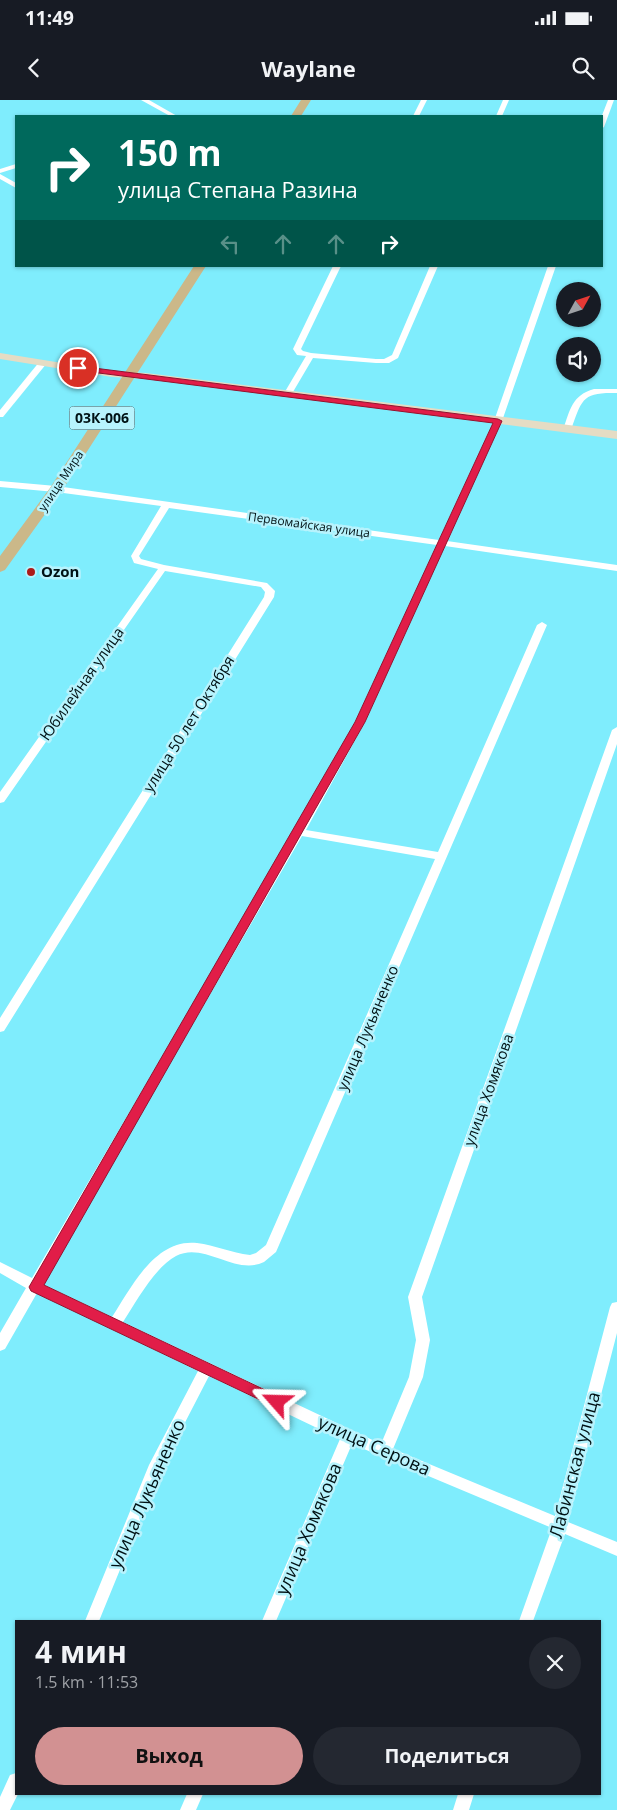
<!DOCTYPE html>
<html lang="ru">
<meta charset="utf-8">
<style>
body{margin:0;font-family:"Open Sans",sans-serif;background:#242831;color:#f1f3f6;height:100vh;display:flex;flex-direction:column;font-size:19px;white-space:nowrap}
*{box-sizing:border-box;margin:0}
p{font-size:16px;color:#9ea1a6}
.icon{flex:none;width:28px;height:28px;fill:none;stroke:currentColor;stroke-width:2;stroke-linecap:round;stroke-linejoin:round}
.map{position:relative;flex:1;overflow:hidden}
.side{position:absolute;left:15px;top:1520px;width:586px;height:175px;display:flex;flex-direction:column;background:#171b24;border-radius:0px;box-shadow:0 1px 4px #0004}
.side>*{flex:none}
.top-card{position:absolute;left:15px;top:15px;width:588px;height:152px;border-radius:0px;box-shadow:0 1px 4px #0004;background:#00695c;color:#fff;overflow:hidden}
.needle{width:32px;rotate:50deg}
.controls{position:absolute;left:556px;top:182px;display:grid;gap:10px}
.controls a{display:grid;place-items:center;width:45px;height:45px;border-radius:50%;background:#171b24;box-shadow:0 1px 4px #0004;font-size:25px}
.pin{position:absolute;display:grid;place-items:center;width:42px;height:42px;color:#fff;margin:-21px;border:2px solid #fff;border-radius:50%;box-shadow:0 1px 5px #0007}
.me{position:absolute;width:55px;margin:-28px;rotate:295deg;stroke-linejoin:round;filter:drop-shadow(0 0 4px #0008)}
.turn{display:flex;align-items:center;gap:18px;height:105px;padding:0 20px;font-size:22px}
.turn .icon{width:65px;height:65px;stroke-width:2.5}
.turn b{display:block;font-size:35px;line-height:42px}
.lanes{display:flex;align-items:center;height:48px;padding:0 20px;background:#0003;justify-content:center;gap:25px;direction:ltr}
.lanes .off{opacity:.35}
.round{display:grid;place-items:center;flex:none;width:52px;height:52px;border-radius:26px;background:#242831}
.head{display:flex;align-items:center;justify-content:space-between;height:85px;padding:0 20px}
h1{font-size:30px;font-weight:700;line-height:38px}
.cta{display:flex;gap:10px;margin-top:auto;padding:10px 20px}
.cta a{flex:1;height:58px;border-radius:30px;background:#d29192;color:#111;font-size:20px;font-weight:700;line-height:58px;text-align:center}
.cta a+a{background:#242831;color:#f1f3f6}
.status{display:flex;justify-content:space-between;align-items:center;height:35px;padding:0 25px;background:#171b24;direction:ltr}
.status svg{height:14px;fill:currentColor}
header{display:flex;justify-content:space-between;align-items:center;height:65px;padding:0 20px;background:#171b24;font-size:22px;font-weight:700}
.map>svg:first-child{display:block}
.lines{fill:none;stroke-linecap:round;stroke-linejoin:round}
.street{fill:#fff;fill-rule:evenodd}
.secondary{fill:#e5dcc4;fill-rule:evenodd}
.primary{fill:#cbb889;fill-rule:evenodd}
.route{fill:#e11d48;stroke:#92132f}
.poi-dot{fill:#ac1a18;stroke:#b7f3fd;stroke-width:2}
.labels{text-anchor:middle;stroke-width:5;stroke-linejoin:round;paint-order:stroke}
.far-street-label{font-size:12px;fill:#001114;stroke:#b7f3fd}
.shield{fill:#b7f3fd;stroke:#37555a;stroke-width:1}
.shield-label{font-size:14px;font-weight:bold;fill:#001114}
.poi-label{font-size:15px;font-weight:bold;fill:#001114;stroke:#b7f3fd;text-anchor:start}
.street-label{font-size:15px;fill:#001114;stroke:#b7f3fd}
.near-street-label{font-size:18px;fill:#001114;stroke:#b7f3fd}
</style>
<div class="status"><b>11:49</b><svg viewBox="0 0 49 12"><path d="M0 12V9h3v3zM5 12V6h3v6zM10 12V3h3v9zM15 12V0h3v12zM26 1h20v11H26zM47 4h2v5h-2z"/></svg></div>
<header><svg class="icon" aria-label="back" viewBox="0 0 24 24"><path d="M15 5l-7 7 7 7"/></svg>Waylane<svg class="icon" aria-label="search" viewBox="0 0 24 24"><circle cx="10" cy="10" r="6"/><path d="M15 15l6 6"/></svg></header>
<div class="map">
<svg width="617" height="1710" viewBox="0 0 617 1710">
<rect width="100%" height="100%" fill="#7fedfd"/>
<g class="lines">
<!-- street -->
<g class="street">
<polygon points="141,0 149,0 177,16 170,16"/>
<polygon points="421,0 427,0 419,16 413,16"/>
<polygon points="503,0 509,0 502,16 496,16"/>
<polygon points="608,0 614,0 604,27 601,29 601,18"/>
<polygon points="16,64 16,68 0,73 0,69"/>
<polygon points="0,74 16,83 16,88 0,79"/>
<polygon points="333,166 341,166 301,249 303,251 311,253 376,259 384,259 392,255 430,166 438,166 398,258 389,263 376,263 313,258 290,297 284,297 283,295 306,256 297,255 293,249"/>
<path d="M 548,166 L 556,166 L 502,321 L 447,441 L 617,465 L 617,471 L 445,446 L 365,622 L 306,730 L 438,752 L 537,525 L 542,522 L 547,525 L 276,1152 C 272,1155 268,1159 264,1162 C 235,1176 204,1141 176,1156 C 155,1167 136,1202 123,1222 L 381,1344 L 409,1277 L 416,1240 L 408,1197 L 612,630 L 617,627 L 617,644 L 422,1197 L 430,1240 L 423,1277 L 393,1349 L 555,1416 L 610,1207 L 612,1203 L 617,1202 L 617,1233 L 568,1422 L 617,1442 L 617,1456 L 565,1434 L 533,1521 L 519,1521 L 552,1428 L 352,1344 L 276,1521 L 262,1521 L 340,1339 L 209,1276 L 162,1367 L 99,1521 L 85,1521 L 149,1365 L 198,1271 L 37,1193 L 5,1249 L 0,1251 L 0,1233 L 26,1188 L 0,1173 L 0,1162 L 32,1178 L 294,732 L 355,622 L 437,445 L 169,408 L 139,456 L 141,459 L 164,465 L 267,483 L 275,491 L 274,497 L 4,931 L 0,932 L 0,918 L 264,497 L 265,492 L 261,487 L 165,471 L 4,702 L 0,703 L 0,692 L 158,469 L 134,463 L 131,456 L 161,406 L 56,392 L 0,387 L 0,381 L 56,386 L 439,440 L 494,321 ZM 302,736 L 435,759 L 266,1145 L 256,1153 L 250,1155 C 231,1153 215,1145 197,1143 C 155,1138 131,1188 112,1217 L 42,1184 Z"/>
<polygon points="40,261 47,263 3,317 0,317 0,310"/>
<path d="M 594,289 L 617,289 L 617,293 C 582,292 582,299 571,330 L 564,332 L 563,330 C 570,310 572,295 594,289 Z"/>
<polygon points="16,1673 16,1694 18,1694 10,1710 0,1710 0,1697 10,1675"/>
<polygon points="187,1694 203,1694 196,1710 180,1710"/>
<polygon points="458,1694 474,1694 469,1710 453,1710"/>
</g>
<!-- secondary -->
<polygon class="secondary" points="0,253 112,271 146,273 617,331 617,339 146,279 112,277 0,259"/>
<!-- primary -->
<g class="primary">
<polygon points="301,0 311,0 301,16 291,16"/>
<polygon points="194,166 206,166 63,389 5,470 0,472 0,456 50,388"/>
</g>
</g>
<!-- route -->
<polygon class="route" points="78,266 498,319 502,321 365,622 44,1185 282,1298 284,1302 282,1307 277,1308 31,1191 29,1187 355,622 493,323 75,270 74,268"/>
<!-- markers -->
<circle class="poi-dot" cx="31" cy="472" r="5"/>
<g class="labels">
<!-- far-street labels -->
<g class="far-street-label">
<text transform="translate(61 381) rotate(-56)" y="4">улица Мира</text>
<text transform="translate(309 425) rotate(8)" y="4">Первомайская улица</text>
</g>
<!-- shield labels -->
<rect class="shield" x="69.5" y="306.5" width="65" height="23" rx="4"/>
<g class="shield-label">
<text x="102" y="323">03К-006</text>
</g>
<!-- poi labels -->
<g class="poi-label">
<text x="41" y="477">Ozon</text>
</g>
<!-- street labels -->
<g class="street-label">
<text transform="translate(82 584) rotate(-55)" y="5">Юбилейная улица</text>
<text transform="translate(189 624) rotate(-58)" y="5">улица 50 лет Октября</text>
<text transform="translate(368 928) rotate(-67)" y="5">улица Лукьяненко</text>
<text transform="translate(489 990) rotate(-70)" y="5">улица Хомякова</text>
</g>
<!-- near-street labels -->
<g class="near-street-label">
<text transform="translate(374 1346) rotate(24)" y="6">улица Серова</text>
<text transform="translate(575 1365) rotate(-75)" y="6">Лабинская улица</text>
<text transform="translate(147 1394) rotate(-66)" y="6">улица Лукьяненко</text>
<text transform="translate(309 1429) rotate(-67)" y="6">улица Хомякова</text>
</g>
</g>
</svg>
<div class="controls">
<a><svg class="needle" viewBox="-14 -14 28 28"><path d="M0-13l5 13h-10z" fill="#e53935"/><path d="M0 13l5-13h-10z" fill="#9ea1a6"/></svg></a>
<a><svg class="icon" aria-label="sound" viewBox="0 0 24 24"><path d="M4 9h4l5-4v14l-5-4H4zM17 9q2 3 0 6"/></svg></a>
</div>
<div class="pin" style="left:78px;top:268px;background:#d93025"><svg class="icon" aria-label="arrive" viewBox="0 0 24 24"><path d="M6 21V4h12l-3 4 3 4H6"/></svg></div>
<svg class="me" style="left:277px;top:1302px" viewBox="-20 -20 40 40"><path d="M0-17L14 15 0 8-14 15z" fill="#e11d48" stroke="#fff" stroke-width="4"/></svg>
<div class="top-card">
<div class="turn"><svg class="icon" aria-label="right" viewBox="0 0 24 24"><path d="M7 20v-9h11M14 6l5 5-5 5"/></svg><div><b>150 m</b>улица Степана Разина</div></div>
<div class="lanes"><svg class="icon off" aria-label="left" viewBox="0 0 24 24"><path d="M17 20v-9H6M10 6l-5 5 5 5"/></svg><svg class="icon off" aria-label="ahead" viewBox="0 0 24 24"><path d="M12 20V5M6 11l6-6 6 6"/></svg><svg class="icon off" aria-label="ahead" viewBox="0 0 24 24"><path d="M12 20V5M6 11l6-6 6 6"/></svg><svg class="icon" aria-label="right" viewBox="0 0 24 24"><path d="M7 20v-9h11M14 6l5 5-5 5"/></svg></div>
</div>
<section class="side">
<div class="head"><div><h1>4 мин</h1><p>1.5 km · 11:53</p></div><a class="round"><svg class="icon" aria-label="close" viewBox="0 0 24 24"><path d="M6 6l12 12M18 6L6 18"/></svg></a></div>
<div class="cta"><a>Выход</a><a>Поделиться</a></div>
</section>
</div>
